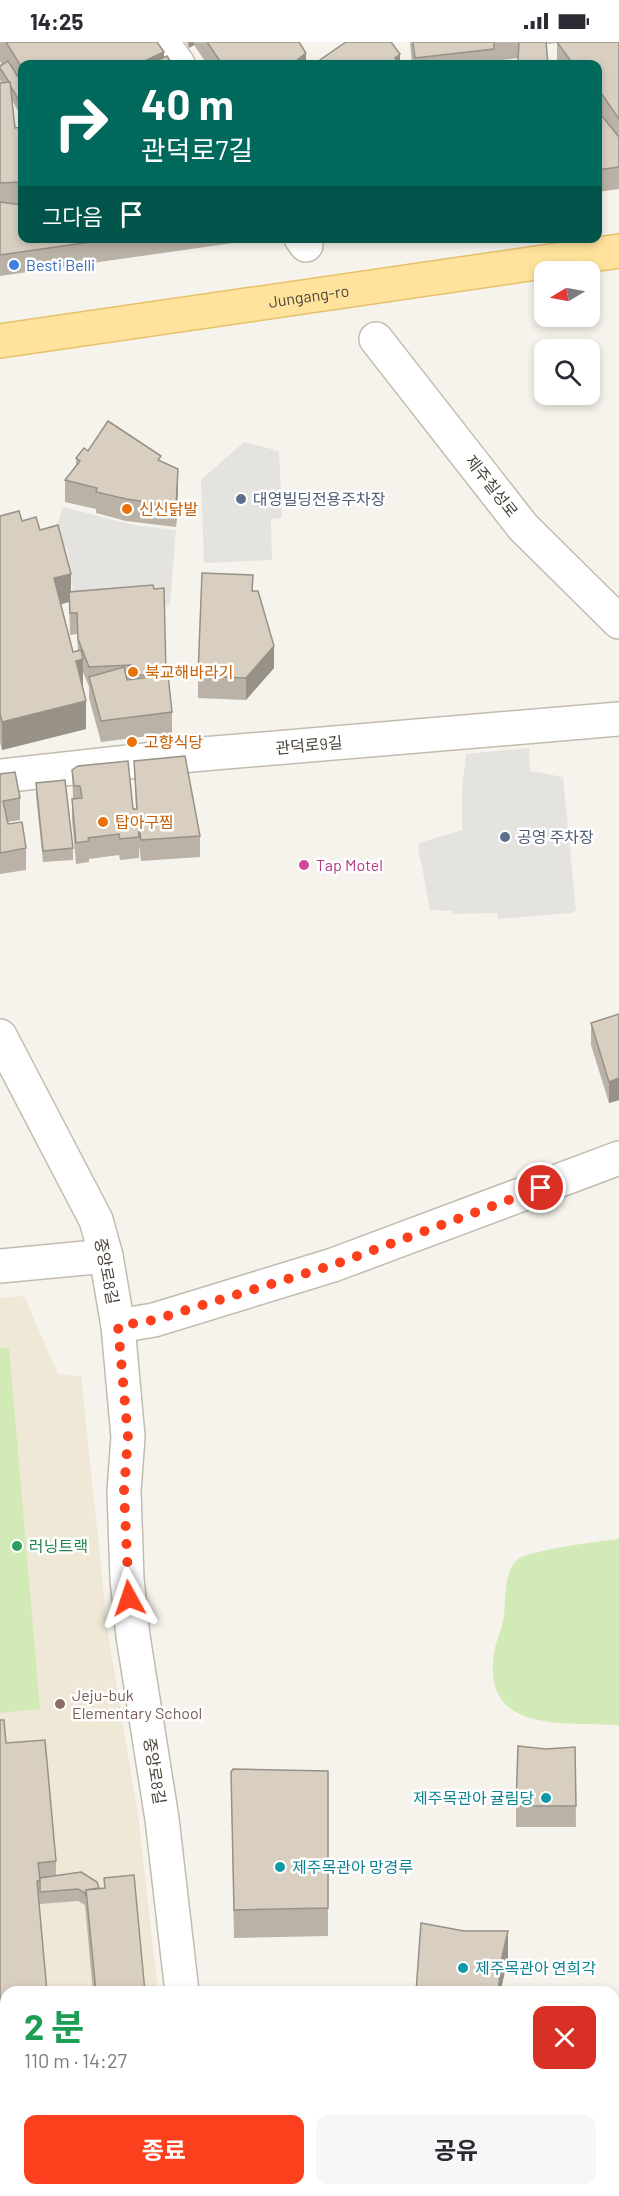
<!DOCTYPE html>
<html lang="ko">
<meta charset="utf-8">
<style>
body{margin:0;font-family:Barlow,"Noto Sans KR",sans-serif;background:#f7f7f7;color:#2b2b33;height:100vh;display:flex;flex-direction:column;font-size:22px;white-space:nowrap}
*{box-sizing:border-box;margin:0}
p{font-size:20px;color:#7c7c81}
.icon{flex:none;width:33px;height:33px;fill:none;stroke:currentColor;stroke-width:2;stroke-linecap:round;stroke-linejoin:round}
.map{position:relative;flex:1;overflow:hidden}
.drawer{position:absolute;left:0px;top:1944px;width:620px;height:210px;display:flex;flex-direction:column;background:#fff;border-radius:18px 18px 0 0;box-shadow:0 3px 9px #0003}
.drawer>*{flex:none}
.hud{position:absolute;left:18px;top:18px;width:584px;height:183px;border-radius:12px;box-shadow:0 3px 9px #0003;background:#00695c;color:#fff;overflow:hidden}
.needle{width:39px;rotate:260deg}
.controls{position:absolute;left:534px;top:219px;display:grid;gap:12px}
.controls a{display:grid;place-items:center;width:66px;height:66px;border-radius:12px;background:#fff;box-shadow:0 3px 9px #0003;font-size:30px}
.pin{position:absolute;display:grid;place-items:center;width:51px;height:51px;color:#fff;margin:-26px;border:3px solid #fff;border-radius:50%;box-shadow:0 2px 6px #0007}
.me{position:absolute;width:66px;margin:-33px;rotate:355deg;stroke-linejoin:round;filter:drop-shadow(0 0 4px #0008)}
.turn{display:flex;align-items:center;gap:21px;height:126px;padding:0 24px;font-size:27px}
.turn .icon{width:78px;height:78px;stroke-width:2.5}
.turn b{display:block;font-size:42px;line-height:51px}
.then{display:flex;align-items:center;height:57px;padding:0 24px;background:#0003;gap:12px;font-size:22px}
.round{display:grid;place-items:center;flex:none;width:63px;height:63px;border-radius:12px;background:#f7f7f7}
.headline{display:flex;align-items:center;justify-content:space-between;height:102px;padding:0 24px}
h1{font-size:36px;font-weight:700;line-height:45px;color:#1e9e55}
.button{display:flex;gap:12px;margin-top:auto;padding:12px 24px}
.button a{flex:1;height:69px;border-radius:12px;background:#fc3f1d;color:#fff;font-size:24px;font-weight:700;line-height:69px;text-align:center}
.button a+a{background:#f7f7f7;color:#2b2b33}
.status{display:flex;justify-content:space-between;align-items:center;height:42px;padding:0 30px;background:#fff;direction:ltr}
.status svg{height:16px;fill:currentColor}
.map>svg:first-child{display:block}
.education{fill:#efe8d6}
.green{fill:#d2eab5}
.parking{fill:#e5e3e0}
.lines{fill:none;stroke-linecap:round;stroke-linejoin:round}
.minor-casing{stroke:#c2bbae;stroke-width:36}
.major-casing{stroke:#e6c16a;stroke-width:36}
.minor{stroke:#fff;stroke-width:33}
.major{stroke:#ffe39c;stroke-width:33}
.wall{fill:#bab2a6;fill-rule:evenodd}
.shaded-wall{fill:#979187}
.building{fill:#d8cfc1;stroke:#979187;stroke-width:1.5}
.route{stroke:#fc3f1d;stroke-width:10;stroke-dasharray:0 18}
.shop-dot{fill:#3f7fe0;stroke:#fff;stroke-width:2}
.service-dot{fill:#5c6f8a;stroke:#fff;stroke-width:2}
.food-dot{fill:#e8710a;stroke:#fff;stroke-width:2}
.hotel-dot{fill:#d1479c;stroke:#fff;stroke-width:2}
.leisure-dot{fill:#2e9e5b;stroke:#fff;stroke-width:2}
.education-dot{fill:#8d6e63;stroke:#fff;stroke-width:2}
.culture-dot{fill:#0f9aa8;stroke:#fff;stroke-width:2}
.labels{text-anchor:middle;stroke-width:5;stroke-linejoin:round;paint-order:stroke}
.shop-label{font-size:16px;fill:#366cbe;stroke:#fff;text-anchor:start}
.street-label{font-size:16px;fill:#4b4439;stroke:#fff}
.service-label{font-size:16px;fill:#4e5e75;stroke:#fff;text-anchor:start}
.food-label{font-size:16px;fill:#c56008;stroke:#fff;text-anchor:start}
.hotel-label{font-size:16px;fill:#b23c85;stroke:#fff;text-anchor:start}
.leisure-label{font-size:16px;fill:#27864d;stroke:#fff;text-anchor:start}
.education-label{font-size:16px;fill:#785e54;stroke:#fff;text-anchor:start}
.culture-label{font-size:16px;fill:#0d838f;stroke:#fff;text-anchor:start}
</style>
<div class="status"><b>14:25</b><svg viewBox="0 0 49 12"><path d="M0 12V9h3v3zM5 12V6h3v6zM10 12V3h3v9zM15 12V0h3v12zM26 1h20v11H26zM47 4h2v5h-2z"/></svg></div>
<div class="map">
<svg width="619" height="2154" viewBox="0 0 619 2154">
<rect width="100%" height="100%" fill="#f6f3ec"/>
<!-- education -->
<polygon class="education" points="24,1254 58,1332 81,1334 108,1591 138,1773 158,1950 6,1950 6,2148 180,2148 181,2154 0,2154 0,1256"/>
<!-- green -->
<g class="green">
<polygon points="9,1305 40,1667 0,1671 0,1306"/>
<path d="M 619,1497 L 619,1683 C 562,1680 478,1692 495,1606 C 497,1597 501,1589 503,1580 C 507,1562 502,1532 517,1518 C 529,1508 600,1499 619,1497 Z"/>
</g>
<!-- parking -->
<g class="parking">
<polygon points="244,400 279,409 282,476 271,477 272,518 204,521 201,438"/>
<polygon points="63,465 134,483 176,488 170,563 74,558 67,507 50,504"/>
<polygon points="529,706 530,729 563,735 576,868 571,871 498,877 497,871 453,872 452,869 430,868 418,804 419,801 462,788 462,746 466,712"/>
</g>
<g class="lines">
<defs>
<g id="minor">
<polyline points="162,0 178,22"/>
<polyline points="301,196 306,203"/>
<polyline points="376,297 523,485 619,580"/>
<polyline points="0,734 191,713 619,677"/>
<polyline points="0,994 96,1178 106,1214 118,1284 128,1395 124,1449 127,1537 133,1594 162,1777 182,1950"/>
<polyline points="0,1224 106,1214"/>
<polyline points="118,1284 154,1278 333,1223 619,1116"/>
<polyline points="207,2148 208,2154"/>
</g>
<g id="major">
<path id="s1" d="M 0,299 L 619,209"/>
</g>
</defs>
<!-- minor casing -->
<use href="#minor" class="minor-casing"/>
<!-- major casing -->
<use href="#major" class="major-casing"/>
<!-- minor -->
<use href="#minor" class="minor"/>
<!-- major -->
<use href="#major" class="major"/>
</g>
<!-- wall -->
<g class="wall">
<polygon points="0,0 157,0 164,16 172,22 22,22 22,76 12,58 15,86 22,85 22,196 269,196 0,234 0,41 2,41 0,38 0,24 2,23 0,19"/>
<polygon points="186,0 299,0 306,22 207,22 194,3 189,6"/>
<polygon points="410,0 619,0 619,147 597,150 597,22 557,22 557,1 546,2 518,18 518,16 494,19 494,22 412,22"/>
<polygon points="88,409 178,448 176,485 126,479 96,471 96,467 65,460 65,438 76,423 76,416"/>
<path d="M 0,474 L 22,479 L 40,488 L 71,549 L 164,546 L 166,633 L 172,670 L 172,691 L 101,700 L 89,656 L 89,645 L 83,630 L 82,645 L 86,687 L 2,708 L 0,700 ZM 69,560 L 70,593 L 77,592 L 78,609 L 73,610 L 60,562 Z"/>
<polygon points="252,549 274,626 246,658 198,656 198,634"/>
<polygon points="134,719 200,794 200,815 141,819 139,803 139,816 120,818 119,813 89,817 89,820 76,822 72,778 72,757 73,757 72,728 133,767 136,767"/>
<polygon points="0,732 20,756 20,778 7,780 8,782 26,806 26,828 0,832"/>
<polygon points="36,741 73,806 73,818 43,820 36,753"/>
<polygon points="619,972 619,1058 609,1061 591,1003 591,981"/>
<polygon points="6,1701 56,1819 56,1834 99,1846 104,1846 104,1836 145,1950 93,1950 85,1863 78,1859 40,1862 6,2148 145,2154 0,2154"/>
<polygon points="575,1705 576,1785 516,1785 516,1764 546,1707"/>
<polygon points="328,1729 328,1894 234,1896 231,1730"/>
</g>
<!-- shaded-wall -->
<g class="shaded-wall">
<polygon points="189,0 194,0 194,3 189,6"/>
<polygon points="164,10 164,22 138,22"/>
<polygon points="306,11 306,22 292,22"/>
<polygon points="400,12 400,22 395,16"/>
<polygon points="178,427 178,448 176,485 176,464"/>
<polygon points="71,532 71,559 69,550 69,560 54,564 54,536"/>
<polygon points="274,604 274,626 246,658 246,636"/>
<polygon points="83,617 83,645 76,647 76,619"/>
<polygon points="86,659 86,687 2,708 2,680"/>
<polygon points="619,1036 619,1058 609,1061 609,1040"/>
<polygon points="508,1889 508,1917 502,1943 501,1950 498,1950 502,1915"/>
</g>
<!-- building -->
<g class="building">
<polygon points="6,0 157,0 164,10 138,22 22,22 22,26"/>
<polygon points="207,0 299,0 306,11 292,22 222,22"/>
<polygon points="346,0 391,0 400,12 395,16 400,22 317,22 320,21 320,18"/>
<polygon points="413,0 494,0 494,7 415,16"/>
<polygon points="519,0 546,0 548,22 511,22 518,18"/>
<polygon points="557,0 619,0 619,77 597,45 597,22 573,22"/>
<polygon points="167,14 172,22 149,22"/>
<polygon points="8,19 22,41 22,64 10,43 10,40 9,40 0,26 0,24"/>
<polygon points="10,40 15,86 22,85 22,140 0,141 0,41"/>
<polygon points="597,68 619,95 619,125 597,128"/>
<polygon points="0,160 22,163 22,196 118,196 0,213"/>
<polygon points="108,379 161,414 158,418 178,427 176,464 126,457 96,450 97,446 65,438 80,419 76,416 84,406 88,409"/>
<polygon points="19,469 22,479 36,475 40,488 58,483 71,532 54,536 73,610 81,608 83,617 76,619 86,659 2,680 0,672 0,474"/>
<polygon points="202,531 253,533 252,549 258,549 274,604 246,636 198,634"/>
<polygon points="153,543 154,547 164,546 166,631 132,634 131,623 89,625 78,597 77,571 70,571 69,550"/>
<polygon points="124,625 127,638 168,633 172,670 101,679 89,635"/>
<polygon points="185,714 200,794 141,798 138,778 139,795 120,797 119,792 88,796 89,799 76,801 72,757 82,756 80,744 74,744 72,728 78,724 128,719 133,767 137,767 134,719"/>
<polygon points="15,730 20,756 3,759 8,782 22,780 26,806 0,811 0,732"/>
<polygon points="65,738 73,806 43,809 36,741"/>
<polygon points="619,972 619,1036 609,1040 591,981"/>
<polygon points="0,1678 4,1678 6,1701 45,1698 56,1819 38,1821 40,1838 37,1839 47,1950 6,1950 6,2148 144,2148 145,2154 84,2154 84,2152 61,2154 0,2154"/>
<polygon points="518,1704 546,1707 575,1705 576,1764 516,1764"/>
<polygon points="233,1727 328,1729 328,1866 234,1868 231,1730"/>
<polygon points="81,1830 97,1840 99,1846 86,1848 86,1854 85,1851 78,1847 40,1850 40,1836"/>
<polygon points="134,1833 145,1950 96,1950 86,1848 105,1846 104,1836"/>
<polygon points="421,1881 464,1889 508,1889 502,1915 498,1950 416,1950"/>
</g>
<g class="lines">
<!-- route -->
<polyline class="route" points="129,1556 124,1449 128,1395 118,1284 154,1278 333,1223 541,1146"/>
</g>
<!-- markers -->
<circle class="shop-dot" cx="14" cy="223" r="6"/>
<g class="service-dot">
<circle cx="241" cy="457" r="6"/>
<circle cx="505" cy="795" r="6"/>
</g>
<g class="food-dot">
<circle cx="127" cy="467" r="6"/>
<circle cx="133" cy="630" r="6"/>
<circle cx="132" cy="700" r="6"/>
<circle cx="103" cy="780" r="6"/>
</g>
<circle class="hotel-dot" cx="304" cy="823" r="6"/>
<circle class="leisure-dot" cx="17" cy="1504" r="6"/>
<circle class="education-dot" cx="60" cy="1662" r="6"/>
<g class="culture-dot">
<circle cx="546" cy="1756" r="6"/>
<circle cx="280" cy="1825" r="6"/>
<circle cx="463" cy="1926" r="6"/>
</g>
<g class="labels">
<!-- shop labels -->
<g class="shop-label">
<text x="26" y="229">Besti Belli</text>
</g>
<!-- street labels -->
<g class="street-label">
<text dy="6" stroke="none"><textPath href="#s1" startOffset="312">Jungang-ro</textPath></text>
<text transform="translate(492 444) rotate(52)" y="6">제주칠성로</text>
<text transform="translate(309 703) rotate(-5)" y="6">관덕로9길</text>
<text transform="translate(107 1229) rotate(79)" y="6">중앙로8길</text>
<text transform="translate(155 1729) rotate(81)" y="6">중앙로8길</text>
</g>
<!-- service labels -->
<g class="service-label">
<text x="253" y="463">대영빌딩전용주차장</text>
<text x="517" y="801">공영 주차장</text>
</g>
<!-- food labels -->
<g class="food-label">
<text x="139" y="473">신신닭발</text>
<text x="145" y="636">북교해바라기</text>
<text x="144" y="706">고향식당</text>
<text x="115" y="786">탑아구찜</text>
</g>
<!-- hotel labels -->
<g class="hotel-label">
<text x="316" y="829">Tap Motel</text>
</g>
<!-- leisure labels -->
<g class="leisure-label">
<text x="29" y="1510">러닝트랙</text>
</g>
<!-- education labels -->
<g class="education-label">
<text x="72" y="1659">Jeju-buk<tspan x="72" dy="18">Elementary School</tspan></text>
</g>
<!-- culture labels -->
<g class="culture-label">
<text x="534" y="1762" text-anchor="end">제주목관아 귤림당</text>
<text x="292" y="1831">제주목관아 망경루</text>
<text x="475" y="1932">제주목관아 연희각</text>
</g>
</g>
</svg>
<div class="controls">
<a><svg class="needle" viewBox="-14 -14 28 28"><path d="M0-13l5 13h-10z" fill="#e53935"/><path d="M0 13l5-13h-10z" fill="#7c7c81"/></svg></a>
<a><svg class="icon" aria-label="search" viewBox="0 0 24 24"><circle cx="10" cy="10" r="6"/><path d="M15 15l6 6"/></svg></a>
</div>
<div class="pin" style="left:541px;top:1146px;background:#d93025"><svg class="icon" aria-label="arrive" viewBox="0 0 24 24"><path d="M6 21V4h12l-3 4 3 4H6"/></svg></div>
<svg class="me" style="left:129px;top:1556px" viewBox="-20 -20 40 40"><path d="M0-17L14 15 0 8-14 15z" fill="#fc3f1d" stroke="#fff" stroke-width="4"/></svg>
<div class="hud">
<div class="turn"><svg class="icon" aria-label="right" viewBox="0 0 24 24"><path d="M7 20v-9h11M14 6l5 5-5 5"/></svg><div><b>40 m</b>관덕로7길</div></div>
<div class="then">그다음<svg class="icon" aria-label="arrive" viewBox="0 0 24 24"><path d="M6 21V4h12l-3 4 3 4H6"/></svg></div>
</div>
<section class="drawer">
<div class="headline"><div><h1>2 분</h1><p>110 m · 14:27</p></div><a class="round" style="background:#d93025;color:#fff"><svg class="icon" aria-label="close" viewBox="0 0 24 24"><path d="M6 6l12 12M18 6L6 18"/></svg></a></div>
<div class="button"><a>종료</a><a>공유</a></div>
</section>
</div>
